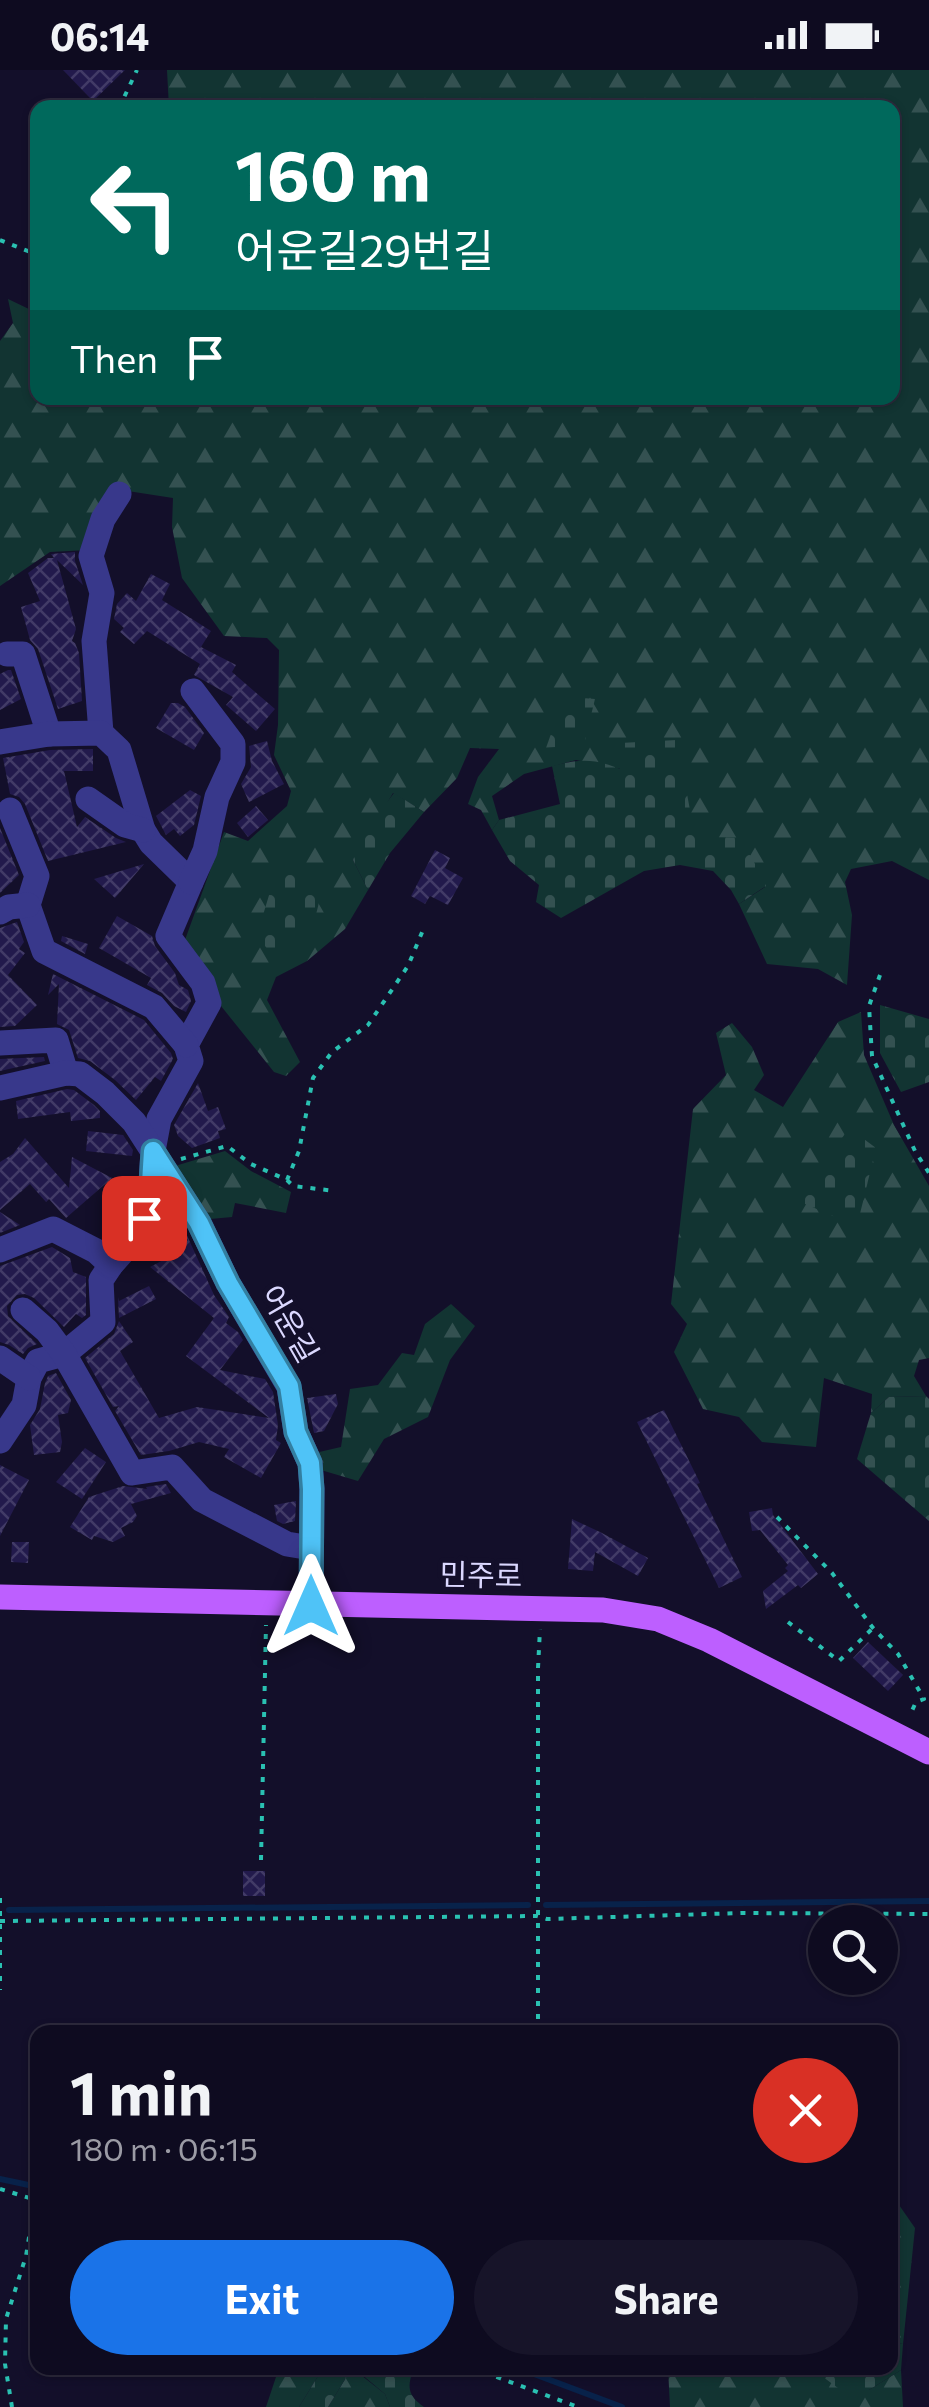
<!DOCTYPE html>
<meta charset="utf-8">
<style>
body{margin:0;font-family:Commissioner,"Noto Sans KR",sans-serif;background:#171429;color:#f1f3f6;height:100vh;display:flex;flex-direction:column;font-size:38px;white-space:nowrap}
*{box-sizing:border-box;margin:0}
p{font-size:32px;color:#9b9ba5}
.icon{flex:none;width:55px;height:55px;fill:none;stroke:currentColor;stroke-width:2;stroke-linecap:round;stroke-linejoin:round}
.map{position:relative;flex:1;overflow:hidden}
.drawer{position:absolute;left:30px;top:1955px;width:868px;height:350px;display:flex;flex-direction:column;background:#0e0b20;border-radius:20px;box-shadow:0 2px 8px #0004,0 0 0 2px #2e2b3e}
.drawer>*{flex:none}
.hud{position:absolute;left:30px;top:30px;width:870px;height:305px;border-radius:20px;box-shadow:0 2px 8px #0004,0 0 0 2px #2e2b3e;background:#00695c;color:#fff;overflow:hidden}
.tools{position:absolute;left:808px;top:1835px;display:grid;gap:20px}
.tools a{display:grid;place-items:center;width:90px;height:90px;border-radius:50%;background:#0e0b20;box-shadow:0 2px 8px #0004,0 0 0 2px #2e2b3e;font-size:50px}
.pin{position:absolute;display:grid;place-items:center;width:85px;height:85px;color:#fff;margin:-42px;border-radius:20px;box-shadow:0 5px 15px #0006}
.me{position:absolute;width:110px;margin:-55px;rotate:0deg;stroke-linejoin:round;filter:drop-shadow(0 0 8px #0008)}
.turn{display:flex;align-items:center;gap:35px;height:210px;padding:0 40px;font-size:45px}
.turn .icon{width:130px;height:130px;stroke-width:2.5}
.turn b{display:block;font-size:70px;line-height:85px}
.then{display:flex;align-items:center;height:95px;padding:0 40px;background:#0003;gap:20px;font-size:38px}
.round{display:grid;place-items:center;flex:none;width:105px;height:105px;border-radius:52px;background:#171429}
.headline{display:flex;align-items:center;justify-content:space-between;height:170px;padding:0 40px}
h1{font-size:60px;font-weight:700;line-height:75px}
.cta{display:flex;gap:20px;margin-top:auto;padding:20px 40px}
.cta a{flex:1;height:115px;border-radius:60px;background:#1a73e8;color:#fff;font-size:40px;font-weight:700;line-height:115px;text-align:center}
.cta a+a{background:#171429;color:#f1f3f6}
.status{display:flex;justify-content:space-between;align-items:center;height:70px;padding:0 50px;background:#0e0b20;direction:ltr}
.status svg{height:28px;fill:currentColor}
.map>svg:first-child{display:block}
.forest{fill:url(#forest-firs)}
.cemetery{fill:url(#cemetery-stones)}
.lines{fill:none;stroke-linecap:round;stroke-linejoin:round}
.stream{stroke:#08224a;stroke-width:6}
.building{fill:url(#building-cross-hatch)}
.path{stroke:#2ac1b2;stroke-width:4;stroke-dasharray:5 8;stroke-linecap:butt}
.minor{stroke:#38388b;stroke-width:25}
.major{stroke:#bd5fff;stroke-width:25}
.route-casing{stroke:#337fa1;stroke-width:25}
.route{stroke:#4fc3f7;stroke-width:18}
.labels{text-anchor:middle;stroke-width:10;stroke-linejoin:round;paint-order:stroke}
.street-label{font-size:30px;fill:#dbd8ff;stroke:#130f2a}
</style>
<div class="status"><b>06:14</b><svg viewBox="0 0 49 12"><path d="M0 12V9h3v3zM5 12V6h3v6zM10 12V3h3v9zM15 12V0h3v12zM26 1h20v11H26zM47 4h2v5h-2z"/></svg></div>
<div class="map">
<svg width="929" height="2337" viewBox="0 0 929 2337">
<defs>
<pattern id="forest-firs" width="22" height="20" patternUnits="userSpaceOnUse" patternTransform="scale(2.5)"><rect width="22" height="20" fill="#123432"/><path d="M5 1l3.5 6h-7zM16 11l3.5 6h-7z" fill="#345151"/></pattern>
<pattern id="cemetery-stones" width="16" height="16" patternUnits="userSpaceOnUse" patternTransform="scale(2.5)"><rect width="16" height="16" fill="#123432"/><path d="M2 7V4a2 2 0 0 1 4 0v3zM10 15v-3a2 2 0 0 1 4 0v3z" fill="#345151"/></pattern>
<pattern id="building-cross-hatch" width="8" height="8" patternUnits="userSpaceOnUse" patternTransform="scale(2.5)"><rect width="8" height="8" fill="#221a4c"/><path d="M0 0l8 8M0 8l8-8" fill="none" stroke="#423b67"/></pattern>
</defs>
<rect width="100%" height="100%" fill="#130f2a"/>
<!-- forest -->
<g class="forest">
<polygon points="167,0 929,0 929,810 892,791 851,799 845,812 852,845 847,915 818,899 767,894 739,834 765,817 695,767 621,699 576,690 524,704 492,726 499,750 492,760 481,740 468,734 478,707 499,679 470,678 457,708 424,742 393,723 353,790 368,820 345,859 307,891 276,907 267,930 300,992 286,1006 274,1002 217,931 185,870 224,762 248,771 287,736 291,721 274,685 278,655 279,580 267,568 224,566 182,508 172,457 173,428 115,419 88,480 50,482 0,516 0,271 13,253 8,229 33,241 37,241 38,328 892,328 892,38 169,37"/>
<polygon points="861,942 864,985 894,1055 929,1116 929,1288 919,1290 914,1306 926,1326 889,1327 871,1343 872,1324 824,1308 816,1377 762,1372 739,1347 703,1339 674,1282 687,1254 671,1234 693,1039 726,1005 716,963 732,953 752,977 764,1005 754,1020 783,1037 838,952"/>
<polygon points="225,1081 251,1101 291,1122 286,1143 235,1133 232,1147 210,1149 175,1096"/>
<polygon points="451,1234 475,1256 450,1290 428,1347 384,1369 358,1411 321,1400 315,1383 341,1377 350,1319 378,1315 402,1283 414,1285 425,1254"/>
<polygon points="890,2122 915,2158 903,2274 890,2271"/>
<polygon points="279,2298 323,2298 299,2337 266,2337"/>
<polygon points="352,2298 385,2324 390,2337 328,2337"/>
<polygon points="668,2298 819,2298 819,2304 869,2320 901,2300 903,2337 670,2337"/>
</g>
<!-- cemetery -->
<g class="cemetery">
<polygon points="570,627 595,629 584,674 546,678 557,647"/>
<path d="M 677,670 L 695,767 L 742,768 L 766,816 L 739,834 L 731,820 L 713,801 L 680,795 L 644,801 L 561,848 L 536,832 L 539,815 L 510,791 L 492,760 L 499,750 L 560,734 L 552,696 C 579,689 594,688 620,699 L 620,673 Z"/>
<polygon points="394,723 424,742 390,783 368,820 353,790 364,762"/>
<path d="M 287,799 L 314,803 L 322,818 C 313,861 313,868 268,880 L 257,865 L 273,812 Z"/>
<polygon points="880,935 929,949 929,1012 901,1022 880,983"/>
<polygon points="849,1058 876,1078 857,1156 798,1131"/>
<polygon points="926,1326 929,1329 929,1451 857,1389 871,1343 889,1327"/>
<polygon points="890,2271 903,2274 901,2300 869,2320 842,2321 819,2304 819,2298 890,2298"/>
<polygon points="323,2298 352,2298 328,2337 299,2337"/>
<path d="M 354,2298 L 414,2298 C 407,2316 407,2325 424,2337 L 390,2337 L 385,2324 Z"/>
</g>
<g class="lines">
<!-- stream -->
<g class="stream">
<polyline points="546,1835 929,1831"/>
<polyline points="9,1840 528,1835"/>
<polyline points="0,2109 38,2117"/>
<polyline points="518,2298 622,2337"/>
</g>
</g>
<!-- building -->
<g class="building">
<polygon points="63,0 125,0 93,31"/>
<polygon points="75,482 75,491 83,515 57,490 76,559 72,571 75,573 79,583 82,631 58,639 38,579 30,570 21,537 40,531 28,503 48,488 54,488 51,484"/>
<polygon points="151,504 170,514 162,530 211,561 201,577 236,595 232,602 275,639 256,661 226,635 233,627 194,605 200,594 147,561 134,574 120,562 124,558 114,549 117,534 127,523 136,531"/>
<polygon points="8,600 11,600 21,629 0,640 0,604"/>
<polygon points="171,633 178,633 185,637 204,663 194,680 156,658"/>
<polygon points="267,671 272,691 284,714 249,732 241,714 251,697 249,676"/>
<polygon points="93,679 93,701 64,701 77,757 85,747 116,768 126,772 48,791 25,734 19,727 10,724 3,688 50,680"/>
<polygon points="190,720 201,726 194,755 180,766 174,759 166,765 156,746"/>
<polygon points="256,736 268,750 248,767 237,753"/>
<polygon points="0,758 19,805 0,823"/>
<polygon points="435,780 450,788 445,798 463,808 448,835 430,826 425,834 411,826"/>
<polygon points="144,794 115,828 94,809"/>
<polygon points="117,846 152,866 155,876 175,903 179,915 188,920 191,931 186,942 174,936 162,923 147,915 151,908 99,878"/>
<polygon points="17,852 24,872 19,879 25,883 8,905 37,935 15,956 0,957 0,858"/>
<polygon points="62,866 88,874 85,884 61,871"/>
<polygon points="53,904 144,950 171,983 173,989 161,1011 155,1007 136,1030 115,1010 90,991 78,988 69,960 57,954 59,914 48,925"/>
<polygon points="44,987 45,991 0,1001 0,989"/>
<polygon points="198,1013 208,1041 218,1037 226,1059 218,1061 220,1068 192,1078 178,1066 174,1055"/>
<polygon points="67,1019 74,1020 94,1035 100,1041 100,1048 71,1051 70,1042 18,1049 16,1031"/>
<polygon points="88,1061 123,1065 133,1080 132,1086 86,1081"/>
<polygon points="25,1068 69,1118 72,1087 112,1108 66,1148 49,1129 46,1132 30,1114 0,1140 0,1092 13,1084"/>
<polygon points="112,1108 134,1120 122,1158 117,1164 108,1164"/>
<polygon points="165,1136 172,1142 185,1161 214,1225 229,1247 226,1253 238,1262 243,1270 220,1300 265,1309 273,1322 278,1355 276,1370 281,1373 261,1408 224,1387 229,1379 199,1372 169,1381 141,1385 115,1341 119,1336 113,1337 85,1288 114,1264 119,1251 133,1272 120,1281 159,1348 197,1337 269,1348 186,1286 214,1248 150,1197 169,1187 157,1156"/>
<polygon points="0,1142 20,1155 0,1163"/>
<polygon points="52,1177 70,1188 73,1202 86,1207 86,1245 82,1248 76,1244 64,1257 34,1228 25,1224 17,1225 7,1236 8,1246 37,1274 28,1278 23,1284 9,1275 0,1272 0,1196"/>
<polygon points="149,1216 156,1229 119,1248 118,1227 119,1231"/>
<polygon points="56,1303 71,1330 68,1343 58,1345 62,1372 60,1382 34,1385 30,1355 40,1339 45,1313 48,1306"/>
<polygon points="336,1324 338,1334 324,1361 314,1363 307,1328"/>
<polygon points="664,1340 700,1413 697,1414 742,1507 719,1518 637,1352"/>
<polygon points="85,1378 106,1392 82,1429 56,1412"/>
<polygon points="0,1395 29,1410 0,1466"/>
<polygon points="166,1414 171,1423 131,1434 137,1446 133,1452 121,1458 125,1466 113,1472 94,1466 92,1470 70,1457 89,1427 123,1416 147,1419 146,1417"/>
<polygon points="296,1431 295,1451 283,1454 277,1451 274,1435"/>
<polygon points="772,1438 773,1445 818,1504 801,1518 798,1515 766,1539 763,1521 788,1501 785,1498 788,1495 760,1460 752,1461 749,1442"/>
<polygon points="572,1449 600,1462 648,1488 638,1506 595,1482 593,1501 568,1499"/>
<polygon points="12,1472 29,1472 28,1493 11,1492"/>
<polygon points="868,1572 903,1605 888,1621 853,1588"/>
<rect x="243" y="1801" width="22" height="25"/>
</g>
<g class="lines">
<!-- path -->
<g class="path">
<polyline points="119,38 137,0"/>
<polyline points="0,170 38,185"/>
<polyline points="880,905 869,936 872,986 915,1081 929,1103"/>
<polyline points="181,1089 227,1076 251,1094 287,1110 299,1081 313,1008 332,982 368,955 408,896 423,860"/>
<polyline points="287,1110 293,1116 335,1121"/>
<polyline points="777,1447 832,1503 873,1558 898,1584 924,1629 916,1632 910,1645"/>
<polyline points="788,1552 839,1591 873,1558"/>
<polyline points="261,1790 266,1555"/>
<polyline points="0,1828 0,1920"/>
<polyline points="0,1851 537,1846 547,1849 741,1843 929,1844"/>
<polyline points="538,1962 538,1598 540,1559"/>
<polyline points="890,2112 895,2119"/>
<polyline points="0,2119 33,2129"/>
<polyline points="472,2298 578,2337"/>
<polyline points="12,2337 5,2294 6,2249 26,2186 35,2130"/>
</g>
<!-- minor -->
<g class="minor">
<polyline points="7,584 23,584 49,664"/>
<polyline points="101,663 94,571 102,523 91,486 103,449 119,424"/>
<polyline points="0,672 49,664 101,663 119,680 143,760 151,773 191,812 168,866 203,913 209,933 186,975 191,991 159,1049 153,1081 150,1129 136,1167 111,1195 101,1210 103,1252 64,1284 38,1291 29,1308 24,1335 0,1371"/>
<polyline points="88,729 125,755 143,760"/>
<polyline points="10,740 37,806 28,835 44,881 154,937 186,975"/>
<polyline points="191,812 205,781 217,727 233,692 233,674 193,621"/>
<polyline points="0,842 9,837 28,835"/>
<polyline points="0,973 56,970 66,1003"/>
<polyline points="0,1018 66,1003 80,1004 105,1023 134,1052 199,1153 228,1213 289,1317 296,1362 310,1393 312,1419 311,1536"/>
<polyline points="0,1180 53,1159 96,1181 111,1195"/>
<polyline points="23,1240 47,1261 64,1284 132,1403 172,1397 202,1430 287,1474 311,1478"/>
<polyline points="0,1288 29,1308"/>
</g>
<!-- major -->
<polyline class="major" points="0,1527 603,1540 658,1549 709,1570 929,1682"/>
</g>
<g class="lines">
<defs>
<polyline id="route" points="144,1148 150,1129 153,1081 199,1153 228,1213 289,1316 296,1362 310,1393 312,1419 311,1536"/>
</defs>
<!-- route casing -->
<use href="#route" class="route-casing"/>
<!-- route -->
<use href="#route" class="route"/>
</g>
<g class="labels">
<!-- street labels -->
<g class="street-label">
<text transform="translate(289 1254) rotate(60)" y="10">어운길</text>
<text transform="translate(481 1506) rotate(1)" y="10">민주로</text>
</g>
</g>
</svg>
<div class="tools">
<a><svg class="icon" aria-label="search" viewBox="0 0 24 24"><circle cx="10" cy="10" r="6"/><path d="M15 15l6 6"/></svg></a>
</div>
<div class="pin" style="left:144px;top:1148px;background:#d93025"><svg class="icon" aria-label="arrive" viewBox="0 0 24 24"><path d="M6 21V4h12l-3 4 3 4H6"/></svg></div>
<svg class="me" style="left:311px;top:1536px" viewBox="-20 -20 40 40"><path d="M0-17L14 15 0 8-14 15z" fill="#4fc3f7" stroke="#fff" stroke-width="4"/></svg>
<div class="hud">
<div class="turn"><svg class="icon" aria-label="left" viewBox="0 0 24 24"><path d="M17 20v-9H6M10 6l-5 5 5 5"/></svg><div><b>160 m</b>어운길29번길</div></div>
<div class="then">Then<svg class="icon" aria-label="arrive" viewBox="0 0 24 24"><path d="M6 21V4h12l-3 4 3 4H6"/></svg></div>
</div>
<section class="drawer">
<div class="headline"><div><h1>1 min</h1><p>180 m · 06:15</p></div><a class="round" style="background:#d93025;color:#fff"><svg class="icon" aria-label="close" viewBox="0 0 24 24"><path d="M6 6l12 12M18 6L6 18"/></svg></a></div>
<div class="cta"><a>Exit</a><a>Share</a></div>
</section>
</div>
